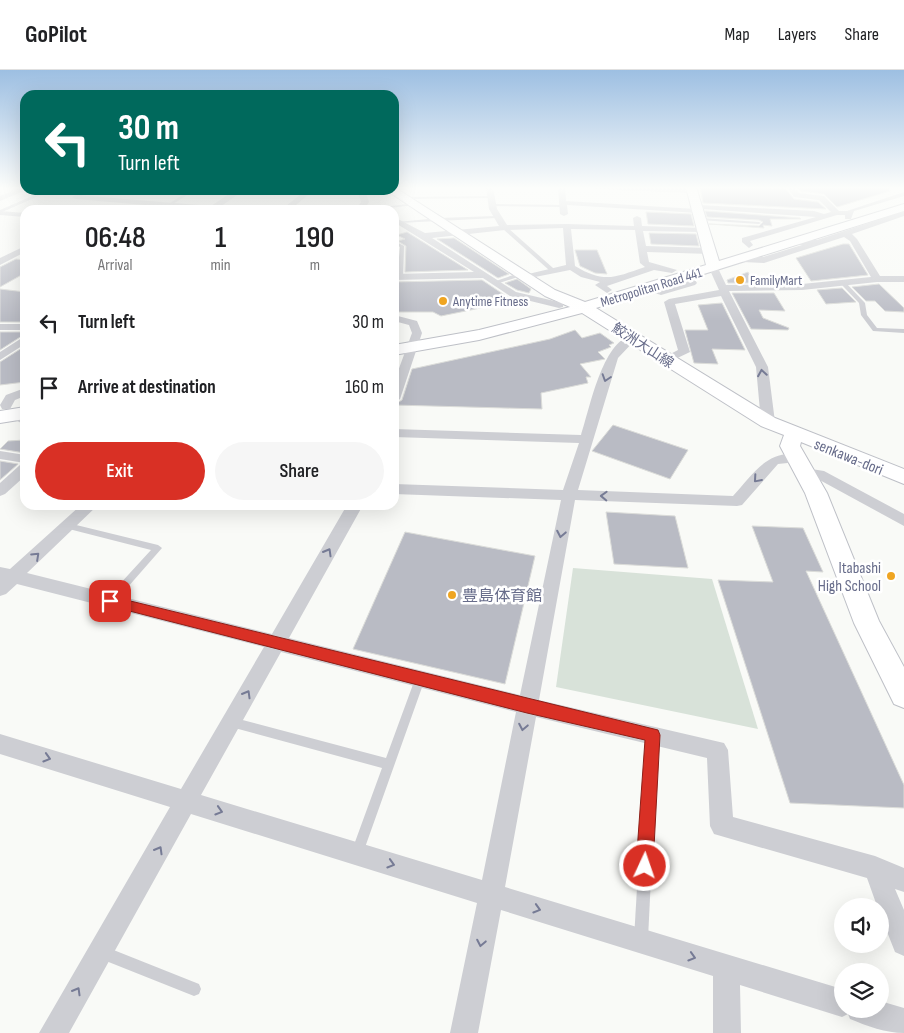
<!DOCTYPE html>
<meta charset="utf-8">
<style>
body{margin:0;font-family:"Sofia Sans Condensed","Noto Sans JP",sans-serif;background:#f6f6f6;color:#202124;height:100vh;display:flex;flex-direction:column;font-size:19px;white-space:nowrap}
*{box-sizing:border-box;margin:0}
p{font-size:16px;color:#757577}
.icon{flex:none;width:28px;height:28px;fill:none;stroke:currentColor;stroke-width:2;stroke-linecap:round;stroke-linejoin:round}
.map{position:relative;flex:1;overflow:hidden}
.sheet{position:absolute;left:20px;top:135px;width:379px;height:305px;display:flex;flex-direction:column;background:#fff;border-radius:15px;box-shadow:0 5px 20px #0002}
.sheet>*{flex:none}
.hud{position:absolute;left:20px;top:20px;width:379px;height:105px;border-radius:15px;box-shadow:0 5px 20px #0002;background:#00695c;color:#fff;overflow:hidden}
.controls{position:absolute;left:834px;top:828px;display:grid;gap:10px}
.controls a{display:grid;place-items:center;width:55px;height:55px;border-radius:50%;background:#fff;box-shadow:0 5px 20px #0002;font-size:25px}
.pin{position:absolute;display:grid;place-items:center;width:42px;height:42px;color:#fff;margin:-21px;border-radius:10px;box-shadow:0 2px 8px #0006}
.me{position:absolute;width:55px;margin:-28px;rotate:3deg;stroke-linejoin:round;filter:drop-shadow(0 0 4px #0008)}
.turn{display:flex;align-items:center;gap:18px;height:105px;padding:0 15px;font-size:22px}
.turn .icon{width:65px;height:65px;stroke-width:2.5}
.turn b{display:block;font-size:35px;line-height:42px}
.eta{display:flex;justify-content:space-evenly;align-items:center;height:85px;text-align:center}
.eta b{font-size:30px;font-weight:600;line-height:35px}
.action{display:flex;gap:10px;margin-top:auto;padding:10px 15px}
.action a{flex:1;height:58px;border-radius:30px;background:#d93025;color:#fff;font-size:20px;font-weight:600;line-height:58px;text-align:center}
.action a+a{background:#f6f6f6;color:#202124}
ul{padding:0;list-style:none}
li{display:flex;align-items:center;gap:15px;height:65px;padding:0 15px}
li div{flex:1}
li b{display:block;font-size:19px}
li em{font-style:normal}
header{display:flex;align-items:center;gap:30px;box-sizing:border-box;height:70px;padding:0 25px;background:#fff;border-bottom:1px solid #e0e0e0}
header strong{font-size:24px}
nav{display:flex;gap:28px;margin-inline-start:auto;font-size:18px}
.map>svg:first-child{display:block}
.green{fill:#d8e2d9}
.building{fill:#b9bbc4;stroke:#dbdcd9}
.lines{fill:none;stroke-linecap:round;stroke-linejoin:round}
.secondary-casing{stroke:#bec0c7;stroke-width:2}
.lane{fill:#cdced3;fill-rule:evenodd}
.street{fill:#cdced3;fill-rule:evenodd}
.secondary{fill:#fff;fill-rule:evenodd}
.oneway{stroke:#767b95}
.route{fill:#d93025;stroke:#8d1f18}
.poi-dot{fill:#efa522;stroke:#fff;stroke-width:2}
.labels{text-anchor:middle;stroke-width:5;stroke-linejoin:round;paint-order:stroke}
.far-poi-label{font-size:14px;fill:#676c8a;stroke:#fff;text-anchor:start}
.far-street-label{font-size:14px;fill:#676c8a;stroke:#fff}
.street-label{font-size:16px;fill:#676c8a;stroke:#fff}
.poi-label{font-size:16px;fill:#676c8a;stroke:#fff;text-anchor:end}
</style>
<header>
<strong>GoPilot</strong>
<nav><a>Map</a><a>Layers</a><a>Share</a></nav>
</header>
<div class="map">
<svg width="904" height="963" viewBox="0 0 904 963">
<rect width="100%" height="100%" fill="#f9faf7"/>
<!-- green -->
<polygon class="green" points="573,498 712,509 758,659 556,617"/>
<!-- building -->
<g class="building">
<polygon points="700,117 785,118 794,129 818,132 826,139 703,133"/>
<polygon points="796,117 889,117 890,121 837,137 824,124 800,121"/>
<polygon points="705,141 800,148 801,149 770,149 772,156 763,155 764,158 709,154 759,156 763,152 759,150 707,147"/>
<polygon points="646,142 691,144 694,156 648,154"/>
<polygon points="407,162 468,200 405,202 406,176 398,171 405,169 397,165"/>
<polygon points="649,163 696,164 699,176 651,174"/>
<polygon points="454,168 509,204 498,208 437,169"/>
<polygon points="843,174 849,174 868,205 811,211 796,188"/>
<polygon points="575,180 597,180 607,204 595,203 580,196"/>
<polygon points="16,189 25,190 25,203 0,217 0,197"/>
<polygon points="748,202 754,213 728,213 727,210"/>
<polygon points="517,209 531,219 529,223 517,220 505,213"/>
<polygon points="482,210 509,228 520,230 441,246 433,242 394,242 394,212"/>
<polygon points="879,214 904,238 904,242 885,241 875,231 866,231 852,217"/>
<polygon points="842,218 856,232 826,234 817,220"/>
<polygon points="0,219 25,222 25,252 0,252"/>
<polygon points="732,223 774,223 785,241 759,240 763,248 789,258 788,260 751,259"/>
<polygon points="722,233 745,280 712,279 718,294 694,293 685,260 708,260 698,235"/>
<polygon points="575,260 582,268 600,263 614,273 609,275 611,277 598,282 605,289 580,294 591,307 586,307 588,313 541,323 542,339 394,335 402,330 412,299 550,269"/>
<polygon points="0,262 25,262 25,264 0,280"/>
<polygon points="25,276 25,312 0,315 0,292"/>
<polygon points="613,355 688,380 670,409 592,381"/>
<polygon points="25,370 25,383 0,379 8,371"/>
<polygon points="0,391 18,394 0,410"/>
<polygon points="606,442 675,446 688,498 614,494"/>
<polygon points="752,456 803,458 823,502 806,501 904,715 904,738 790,733 718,510 773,512"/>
<polygon points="405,462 535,486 505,614 353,579"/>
</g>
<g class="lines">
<defs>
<g id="secondary">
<polygon points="394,117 555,220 585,232 706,195 686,117 696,117 719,191 904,134 904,141 596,238 775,348 904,399 904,414 801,372 800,376 827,423 879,551 904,597 904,638 894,634 854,553 805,423 780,376 784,365 761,356 582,243 479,270 394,285 394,275 479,260 570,237 545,226 389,122 388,120 394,120"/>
<polygon points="25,337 25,349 0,353 0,341"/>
</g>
</defs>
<!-- secondary casing -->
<use href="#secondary" class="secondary-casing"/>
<!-- lane -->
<g class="lane">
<polygon points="46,120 61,120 86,124 76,128 75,126 79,125 50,121 0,143 0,140"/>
<polygon points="190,120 195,120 170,136 167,135"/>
<polygon points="490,126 491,128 406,129 404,128 406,127"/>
<polygon points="416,133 415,135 371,140 358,140"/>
<polygon points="491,134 563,135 565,136 563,137 490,136"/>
<polygon points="495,146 497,148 399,153 397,152 439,148"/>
<polygon points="701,148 759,152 761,153 759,154 699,150"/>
<polygon points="503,157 507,157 553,198 553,200 549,200 503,159"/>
<polygon points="394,171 404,176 403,207 400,209 397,207 400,177 394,174"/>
<polygon points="522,202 524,203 524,205 496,214 493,212"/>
<polygon points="842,213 846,213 865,233 867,245 877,258 904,259 904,263 873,261 861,245 859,233 842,215"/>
<polygon points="68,453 158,475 162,478 113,534 107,534 105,531 107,528 151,480 65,458 64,456"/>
<polygon points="420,604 424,606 425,609 363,783 362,788 357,789 352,788 351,783 382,698 231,657 227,656 225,652 227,648 231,647 386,688 415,609 416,606"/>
<polygon points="652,660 656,661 658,665 648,869 646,874 641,876 636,874 634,869 646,665 648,661"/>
<polygon points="101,875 199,914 201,919 199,924 194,926 96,887 94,882 96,877"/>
</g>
<!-- street -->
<g class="street">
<polygon points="22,117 26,120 0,131 0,126"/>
<path d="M 486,117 L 493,117 L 497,139 L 507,155 L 567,154 L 634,156 L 633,148 L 637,146 L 641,148 L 642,156 L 703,158 L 707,160 L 703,162 L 643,161 L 646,176 L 710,178 L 714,181 L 710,184 L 647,182 L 649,192 L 677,200 L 672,203 L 654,200 L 607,216 L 612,220 L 607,223 L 595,215 L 600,212 L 581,207 L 570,200 L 525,209 L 520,206 L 566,195 L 563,158 L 505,160 L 432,168 L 516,222 L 563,233 L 563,237 L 559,238 L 510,226 L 483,208 L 394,210 L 394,204 L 474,202 L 394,152 L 394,147 L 425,163 L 499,156 L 489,139 ZM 571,159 L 635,160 L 640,193 L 645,197 C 615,207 605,214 575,196 Z"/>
<polygon points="558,117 565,117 566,131 696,139 696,135 699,135 814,141 824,144 831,142 819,130 794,127 787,117 793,117 799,123 824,126 839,141 847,141 904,122 904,126 854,141 851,149 845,149 845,145 837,145 750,171 753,175 749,178 742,172 742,168 816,147 702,139 702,143 699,143 567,135 568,144 564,146 560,144"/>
<polygon points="593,117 693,119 697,121 693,123 597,119"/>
<polygon points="235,120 244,120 220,137 232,140 201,140 76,129 72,127 76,125 211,136"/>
<polygon points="306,120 314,120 290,140 281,140"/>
<polygon points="357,120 365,120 369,132 364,140 356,140 361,132"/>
<polygon points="0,141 25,143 25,147 0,145"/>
<polygon points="904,141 904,146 852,164 857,169 880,206 904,206 904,212 877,212 802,220 729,221 768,297 775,352 773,355 763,355 761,352 756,297 721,226 675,234 690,282 669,292 661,292 659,290 678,280 664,232 669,229 719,220 709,198 711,196 717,196 726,215 802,214 871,207 850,171 844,167 764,193 743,192 739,189 743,186 763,187 802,175 792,174 792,170 817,170"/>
<polygon points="25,176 25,182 0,195 0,188"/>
<polygon points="687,202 690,203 697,213 695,215 661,225 639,218 644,215 661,219 686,212 682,205"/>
<polygon points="394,245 417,251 422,263 400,329 394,333 394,312 412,263 409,255 394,251"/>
<rect x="0" y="254" width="25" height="6"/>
<path d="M 632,265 L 637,268 L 618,288 L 578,420 L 733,426 C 750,408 764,384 790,384 C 796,384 800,383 804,388 L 797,392 L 778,394 L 742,435 L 737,436 L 575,430 L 539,630 L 724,673 L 728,680 L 733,747 L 875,786 L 904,798 L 904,822 L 895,819 L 904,840 L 904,886 L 895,882 L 880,844 L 880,836 L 877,836 L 867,808 L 714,764 L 710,756 L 707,688 L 536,647 L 505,817 L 842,919 L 842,939 L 880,939 L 880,931 L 904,938 L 904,963 C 886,963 867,956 850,949 L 848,944 L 842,947 L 740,915 L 741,963 L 713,963 L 713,906 L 501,840 L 478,963 L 450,963 L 477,833 L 191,744 L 69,963 L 39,963 L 170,737 L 0,684 L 0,664 L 181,719 L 264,577 L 17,514 L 6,524 L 0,526 L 0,497 L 10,499 L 81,435 L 98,435 L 27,503 L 272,564 L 347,435 L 363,435 L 289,568 L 520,625 L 561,430 L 394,424 L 394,414 L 563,420 L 579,373 L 394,367 L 394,359 L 581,365 C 590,338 602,272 632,265 ZM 281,582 L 516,642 L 482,810 L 201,725 Z"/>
<polygon points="25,266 25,274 0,290 0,282"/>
<polygon points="25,318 25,326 15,330 10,339 2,339 0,335 6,325"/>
<polygon points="12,341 25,346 25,355 6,345 7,342"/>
<polygon points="0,381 25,385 25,393 0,389"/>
<polygon points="25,393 25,406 5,424 0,426 0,413 20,395"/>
<polygon points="805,398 824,401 904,444 904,456 816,408 800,406 798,403"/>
</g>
<!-- secondary -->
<use href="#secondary" class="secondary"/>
</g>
<!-- one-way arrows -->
<defs><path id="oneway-chevron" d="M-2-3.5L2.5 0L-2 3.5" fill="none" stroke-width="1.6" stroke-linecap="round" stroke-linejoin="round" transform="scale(1.25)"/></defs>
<g class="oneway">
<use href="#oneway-chevron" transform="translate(762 303) rotate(-99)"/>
<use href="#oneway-chevron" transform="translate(606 308) rotate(108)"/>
<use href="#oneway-chevron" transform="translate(757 409) rotate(131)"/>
<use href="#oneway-chevron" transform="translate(604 426) rotate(-178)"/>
<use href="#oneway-chevron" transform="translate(561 464) rotate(101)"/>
<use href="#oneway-chevron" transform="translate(328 482) rotate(-60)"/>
<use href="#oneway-chevron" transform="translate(36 486) rotate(-43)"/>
<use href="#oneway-chevron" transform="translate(247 624) rotate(-60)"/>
<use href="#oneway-chevron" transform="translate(523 657) rotate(101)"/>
<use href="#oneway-chevron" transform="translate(47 688) rotate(17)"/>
<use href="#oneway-chevron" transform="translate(219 741) rotate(17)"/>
<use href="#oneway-chevron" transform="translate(159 780) rotate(-60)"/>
<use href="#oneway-chevron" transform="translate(391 794) rotate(17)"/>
<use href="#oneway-chevron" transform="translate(537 839) rotate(17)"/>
<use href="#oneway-chevron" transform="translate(481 873) rotate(101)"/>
<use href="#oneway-chevron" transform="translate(692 887) rotate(17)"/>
<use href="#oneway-chevron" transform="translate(77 921) rotate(-60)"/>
</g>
<!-- sky -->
<linearGradient id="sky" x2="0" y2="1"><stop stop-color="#9dbfe2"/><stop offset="0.47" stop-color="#fcfdfb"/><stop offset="1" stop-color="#fcfdfb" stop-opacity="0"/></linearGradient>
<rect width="904" height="251" fill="url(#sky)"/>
<!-- route -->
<polygon class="route" points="110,526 658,660 660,665 653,796 651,802 645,805 639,802 636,796 645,670 527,643 110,536 104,531"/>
<!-- markers -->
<g class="poi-dot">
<circle cx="740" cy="210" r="5"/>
<circle cx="443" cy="231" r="5"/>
<circle cx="891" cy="506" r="5"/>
<circle cx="452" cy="525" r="5"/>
</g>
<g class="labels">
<!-- far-poi labels -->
<g class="far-poi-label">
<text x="750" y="215">FamilyMart</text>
<text x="453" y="236">Anytime Fitness</text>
</g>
<!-- far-street labels -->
<g class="far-street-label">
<text transform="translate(651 217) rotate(-17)" y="5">Metropolitan Road 441</text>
<text transform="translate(643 275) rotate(33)" y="5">鮫洲大山線</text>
</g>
<!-- street labels -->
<g class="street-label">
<text transform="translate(849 386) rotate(22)" y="6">senkawa-dori</text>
</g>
<!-- poi labels -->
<g class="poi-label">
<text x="881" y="503">Itabashi<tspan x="881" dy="18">High School</tspan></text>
<text x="462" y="531" text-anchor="start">豊島体育館</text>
</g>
</g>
</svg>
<div class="controls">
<a><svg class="icon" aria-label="sound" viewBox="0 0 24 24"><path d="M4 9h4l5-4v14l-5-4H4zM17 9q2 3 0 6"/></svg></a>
<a><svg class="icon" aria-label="layers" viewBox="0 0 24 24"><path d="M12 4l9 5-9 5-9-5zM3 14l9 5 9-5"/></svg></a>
</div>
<div class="pin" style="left:110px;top:531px;background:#d93025"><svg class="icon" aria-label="arrive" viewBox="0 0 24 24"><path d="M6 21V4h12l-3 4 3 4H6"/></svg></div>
<svg class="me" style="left:645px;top:796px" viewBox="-20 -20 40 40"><circle r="17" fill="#d93025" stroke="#fff" stroke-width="3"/><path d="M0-11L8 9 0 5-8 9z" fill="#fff"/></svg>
<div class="hud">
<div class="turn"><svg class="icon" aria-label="left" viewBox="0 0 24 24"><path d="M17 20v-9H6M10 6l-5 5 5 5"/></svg><div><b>30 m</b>Turn left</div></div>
</div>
<section class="sheet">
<div class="eta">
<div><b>06:48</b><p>Arrival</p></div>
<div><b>1</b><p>min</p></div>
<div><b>190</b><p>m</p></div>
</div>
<ul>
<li><svg class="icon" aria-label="left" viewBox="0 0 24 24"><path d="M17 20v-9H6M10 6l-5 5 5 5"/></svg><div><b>Turn left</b></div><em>30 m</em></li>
<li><svg class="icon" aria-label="arrive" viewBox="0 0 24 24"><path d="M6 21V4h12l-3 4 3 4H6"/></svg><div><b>Arrive at destination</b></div><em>160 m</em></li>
</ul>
<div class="action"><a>Exit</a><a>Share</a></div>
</section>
</div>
